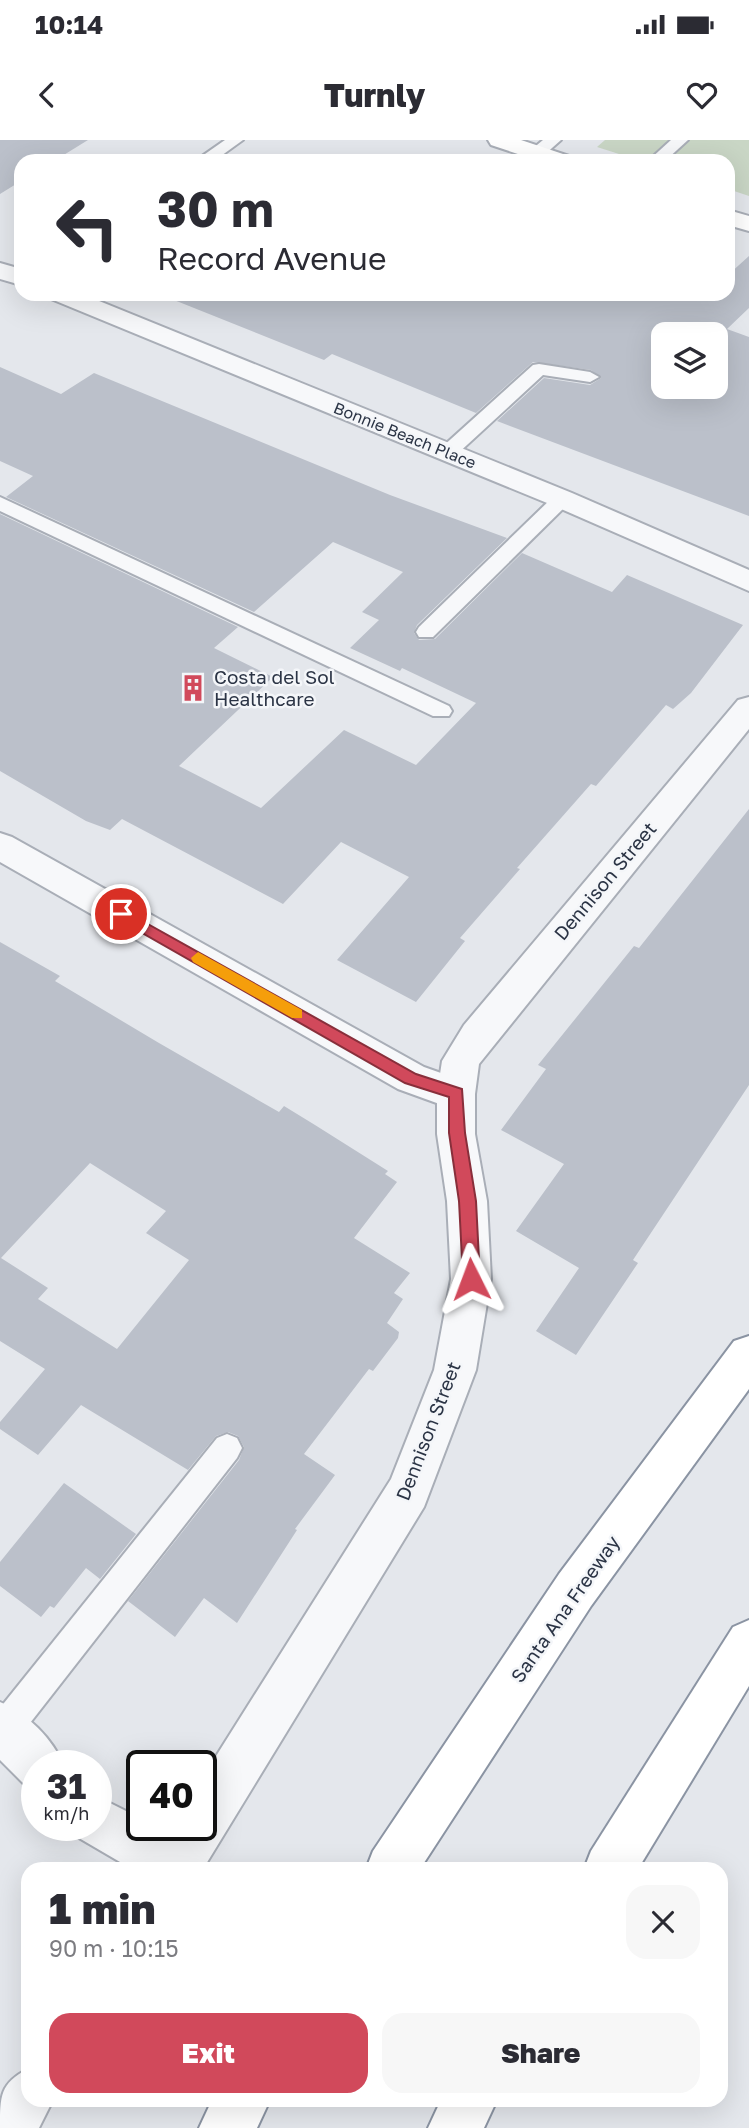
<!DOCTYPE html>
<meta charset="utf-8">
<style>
body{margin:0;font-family:"Golos Text",sans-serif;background:#f7f7f7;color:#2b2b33;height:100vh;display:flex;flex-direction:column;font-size:26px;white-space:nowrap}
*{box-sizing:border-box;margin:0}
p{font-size:23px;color:#7c7c81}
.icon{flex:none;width:38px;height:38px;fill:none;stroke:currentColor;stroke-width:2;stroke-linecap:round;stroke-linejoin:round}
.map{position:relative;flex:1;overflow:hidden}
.panel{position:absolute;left:21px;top:1722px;width:707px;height:245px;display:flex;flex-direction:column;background:#fff;border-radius:21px;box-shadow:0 7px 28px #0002}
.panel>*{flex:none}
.top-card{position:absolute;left:14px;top:14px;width:721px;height:147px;border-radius:21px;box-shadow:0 7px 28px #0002;background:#fff;color:#2b2b33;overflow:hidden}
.fabs{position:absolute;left:651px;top:182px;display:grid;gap:14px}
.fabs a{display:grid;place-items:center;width:77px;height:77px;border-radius:14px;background:#fff;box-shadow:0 7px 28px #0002;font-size:35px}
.speed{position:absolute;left:21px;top:1610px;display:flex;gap:14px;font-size:35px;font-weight:700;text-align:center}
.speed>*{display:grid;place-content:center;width:91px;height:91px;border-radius:50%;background:#fff;box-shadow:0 7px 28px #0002;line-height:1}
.speed small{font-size:18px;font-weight:400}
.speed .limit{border:4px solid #111;border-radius:10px;background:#fff;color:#111}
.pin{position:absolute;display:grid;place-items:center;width:60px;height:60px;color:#fff;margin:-30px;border:4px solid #fff;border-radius:50%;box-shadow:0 2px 7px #0007}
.me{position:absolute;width:77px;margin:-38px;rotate:357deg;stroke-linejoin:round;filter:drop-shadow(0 0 5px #0008)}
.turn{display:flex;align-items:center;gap:24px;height:147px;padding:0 28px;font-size:32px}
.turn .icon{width:91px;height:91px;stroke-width:2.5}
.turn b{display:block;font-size:49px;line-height:60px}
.round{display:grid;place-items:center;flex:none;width:74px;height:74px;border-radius:21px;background:#f7f7f7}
.headline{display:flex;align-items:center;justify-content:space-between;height:119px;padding:0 28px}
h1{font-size:42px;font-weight:800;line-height:52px}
.cta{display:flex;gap:14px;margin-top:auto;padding:14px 28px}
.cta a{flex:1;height:80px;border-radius:21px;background:#d1495b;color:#fff;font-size:28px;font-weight:800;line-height:80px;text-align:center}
.cta a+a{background:#f7f7f7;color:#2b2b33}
.status{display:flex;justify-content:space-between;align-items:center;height:49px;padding:0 35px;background:#fff;direction:ltr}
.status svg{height:19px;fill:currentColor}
header{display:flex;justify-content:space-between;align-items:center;height:91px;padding:0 28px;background:#fff;font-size:32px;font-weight:800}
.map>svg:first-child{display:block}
.green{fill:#c9d6c5}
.building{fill:#bbc0ca;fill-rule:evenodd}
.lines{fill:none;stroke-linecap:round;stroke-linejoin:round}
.service-casing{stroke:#a9aeb7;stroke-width:4}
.minor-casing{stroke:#a9aeb7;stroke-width:4}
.tertiary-casing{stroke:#a9aeb7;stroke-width:4}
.secondary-casing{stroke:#a9aeb7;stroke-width:4}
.motorway-casing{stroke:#8b94a3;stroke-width:4}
.service{fill:#f7f8fa;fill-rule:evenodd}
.minor{fill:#f7f8fa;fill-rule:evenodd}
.tertiary{fill:#f7f8fa;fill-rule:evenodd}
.secondary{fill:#fff;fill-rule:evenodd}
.motorway{fill:#fff;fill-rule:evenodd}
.route{fill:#d1495b;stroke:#882f3b;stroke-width:2}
.slow{fill:#f59e0b}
.labels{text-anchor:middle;stroke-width:5;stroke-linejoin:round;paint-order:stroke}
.far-street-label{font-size:16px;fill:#2b3445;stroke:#f4f6f9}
.poi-label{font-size:19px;fill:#2b3445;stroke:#f4f6f9;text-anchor:start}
.street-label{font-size:19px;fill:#2b3445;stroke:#f4f6f9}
</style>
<div class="status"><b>10:14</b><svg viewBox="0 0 49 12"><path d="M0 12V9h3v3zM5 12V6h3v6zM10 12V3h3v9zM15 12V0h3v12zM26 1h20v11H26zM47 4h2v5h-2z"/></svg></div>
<header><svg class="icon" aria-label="back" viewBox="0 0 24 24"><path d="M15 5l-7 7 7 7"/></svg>Turnly<svg class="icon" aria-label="heart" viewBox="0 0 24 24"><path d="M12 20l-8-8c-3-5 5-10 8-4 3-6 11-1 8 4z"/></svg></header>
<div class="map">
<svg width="749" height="1988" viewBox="0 0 749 1988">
<rect width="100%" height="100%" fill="#e4e7ec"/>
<!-- green -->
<polygon class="green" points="605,0 749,0 749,56 728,49 728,21 641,21 597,7"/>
<!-- building -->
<g class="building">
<polygon points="0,0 88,0 54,21 21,21 21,41 0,54"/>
<path d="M 749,116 L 749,168 L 727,189 L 749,197 L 749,376 L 497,281 L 544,238 L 590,245 L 601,238 L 591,230 L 533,222 L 476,273 L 332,214 L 324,220 L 164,156 L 728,154 L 728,135 ZM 663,194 L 716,194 L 716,247 L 663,247 Z"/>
<polygon points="0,227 61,254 94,233 390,355 507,398 417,485 414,493 419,500 435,499 522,413 612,452 627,435 743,485 691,553 673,569 666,565 596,646 591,644 517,728 520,729 460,798 465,801 416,862 337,820 409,737 341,702 283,764 122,679 110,690 86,681 0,631 0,374 238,487 214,508 273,537 179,626 261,668 344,590 416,625 476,563 402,528 400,531 350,508 379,480 362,472 403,432 333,402 254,472 6,357 33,336 0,321"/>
<polygon points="749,669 749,945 633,1120 638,1123 576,1215 536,1191 579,1128 516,1091 564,1024 501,990 546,929 538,925 634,806 639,808"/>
<path d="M 0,802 L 60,836 L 55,841 L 159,903 L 279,972 L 284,966 L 315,985 L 388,1031 L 385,1034 L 397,1042 L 354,1098 L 410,1133 L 394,1153 L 403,1159 L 387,1183 L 399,1192 L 398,1198 L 373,1231 L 369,1229 L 304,1314 L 335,1335 L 295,1389 L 297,1390 L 237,1483 L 204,1458 L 175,1497 L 128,1461 L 239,1320 L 244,1307 L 238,1296 L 228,1292 L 216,1296 L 188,1330 L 81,1265 L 38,1315 L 0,1289 L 0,1282 L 45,1229 L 0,1201 ZM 90,1023 L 166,1071 L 146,1093 L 189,1120 L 117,1209 L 38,1159 L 48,1148 L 1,1118 Z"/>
<polygon points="64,1343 136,1394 100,1439 86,1428 54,1468 50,1466 41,1477 0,1446 0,1422"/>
</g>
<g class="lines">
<defs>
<g id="service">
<polygon points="225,0 243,0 214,21 195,21"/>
<polygon points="543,0 561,0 543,16 531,16 531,10"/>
<polygon points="671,0 688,0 665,21 648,21"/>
<polygon points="539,224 590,232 599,237 590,242 543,235 455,316 441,316 439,312 441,308 533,225"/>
<polygon points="562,353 572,359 569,363 433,497 419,497 416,492 419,487 555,355"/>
<polygon points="0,357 449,566 452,571 449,576 433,576 0,371"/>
<polygon points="227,1294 237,1298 242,1308 237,1318 16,1601 0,1604 0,1568 217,1298"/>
</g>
<g id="minor">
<polygon points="0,123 21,129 21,145 0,139"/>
<polygon points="47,154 82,154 572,353 749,430 749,451 552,365 51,159"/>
<polygon points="0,693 12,697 424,927 469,943 475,954 469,965 456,970 398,949 0,722"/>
<path d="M 0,1562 C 27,1573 53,1599 64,1626 L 37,1626 L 37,1649 L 23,1643 L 0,1620 Z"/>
<polygon points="96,1656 142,1679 142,1685 152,1685 194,1708 200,1729 132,1729 79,1698 73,1685 96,1685"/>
</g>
<g id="tertiary">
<polygon points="749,557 749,589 479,924 475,954 475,994 487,1061 491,1139 476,1230 424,1367 203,1729 149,1729 173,1685 201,1685 201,1640 391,1339 434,1230 451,1139 447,1061 437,994 437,954 442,921 464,885 738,560"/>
<path d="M 28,1929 L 28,1960 L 53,1960 L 39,1988 L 0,1988 C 0,1956 0,1943 28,1929 Z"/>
</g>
<g id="secondary">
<polygon points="488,0 521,0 569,16 572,21 539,21 491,5"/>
<polygon points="728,70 749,76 749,91 728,85"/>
</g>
<g id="motorway">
<polygon points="749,1196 749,1249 591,1466 420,1729 366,1729 373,1711 559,1434 734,1201"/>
<polygon points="749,1480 749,1546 638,1729 584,1729 591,1711 733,1487"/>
<polygon points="212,1960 270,1960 257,1988 199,1988"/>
<polygon points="441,1960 497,1960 484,1988 428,1988"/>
</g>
</defs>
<!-- service casing -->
<use href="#service" class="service-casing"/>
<!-- minor casing -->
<use href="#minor" class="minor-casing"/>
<!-- tertiary casing -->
<use href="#tertiary" class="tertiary-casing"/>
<!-- secondary casing -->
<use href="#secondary" class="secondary-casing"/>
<!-- motorway casing -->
<use href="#motorway" class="motorway-casing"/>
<!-- service -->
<use href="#service" class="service"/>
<!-- minor -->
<use href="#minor" class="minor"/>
<!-- tertiary -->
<use href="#tertiary" class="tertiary"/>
<!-- secondary -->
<use href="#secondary" class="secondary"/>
<!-- motorway -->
<use href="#motorway" class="motorway"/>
</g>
<!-- route -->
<polygon class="route" points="121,769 416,934 462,949 465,993 476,1061 480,1139 477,1144 465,1144 463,1139 459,1061 449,993 449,957 405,943 116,778 114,774"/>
<!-- slow -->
<polygon class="slow" points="198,812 302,870 302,878 292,878 193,822 191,818"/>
<!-- icons -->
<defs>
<symbol id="building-bare" viewBox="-9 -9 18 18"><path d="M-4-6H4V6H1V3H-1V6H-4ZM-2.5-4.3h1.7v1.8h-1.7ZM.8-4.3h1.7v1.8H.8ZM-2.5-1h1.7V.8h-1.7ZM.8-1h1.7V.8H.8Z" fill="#d1495b" stroke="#f4f6f9" stroke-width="2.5" paint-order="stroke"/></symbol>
</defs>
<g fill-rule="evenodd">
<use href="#building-bare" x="174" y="529" width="38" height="38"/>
</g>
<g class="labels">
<!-- far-street labels -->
<g class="far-street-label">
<text transform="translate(405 295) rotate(22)" y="6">Bonnie Beach Place</text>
</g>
<!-- poi labels -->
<g class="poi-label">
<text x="214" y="544">Costa del Sol<tspan x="214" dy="22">Healthcare</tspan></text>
</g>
<!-- street labels -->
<g class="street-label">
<text transform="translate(605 741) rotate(-50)" y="7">Dennison Street</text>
<text transform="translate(428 1291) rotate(-69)" y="7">Dennison Street</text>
<text transform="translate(565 1469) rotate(-55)" y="7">Santa Ana Freeway</text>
</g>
</g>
</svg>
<div class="fabs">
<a><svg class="icon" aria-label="layers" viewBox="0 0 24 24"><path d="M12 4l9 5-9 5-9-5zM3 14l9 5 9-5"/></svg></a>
</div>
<div class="speed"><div>31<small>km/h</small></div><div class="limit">40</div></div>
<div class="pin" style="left:121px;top:774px;background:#d93025"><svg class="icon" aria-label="arrive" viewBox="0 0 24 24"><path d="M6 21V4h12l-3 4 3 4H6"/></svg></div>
<svg class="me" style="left:471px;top:1139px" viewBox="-20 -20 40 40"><path d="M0-17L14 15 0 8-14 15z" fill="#d1495b" stroke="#fff" stroke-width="4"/></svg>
<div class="top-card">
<div class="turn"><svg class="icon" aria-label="left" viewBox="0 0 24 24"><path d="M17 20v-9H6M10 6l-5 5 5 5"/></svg><div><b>30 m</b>Record Avenue</div></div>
</div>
<section class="panel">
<div class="headline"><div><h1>1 min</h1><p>90 m · 10:15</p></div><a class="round"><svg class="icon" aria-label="close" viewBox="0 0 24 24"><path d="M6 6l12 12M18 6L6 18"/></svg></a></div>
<div class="cta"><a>Exit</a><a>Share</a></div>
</section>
</div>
